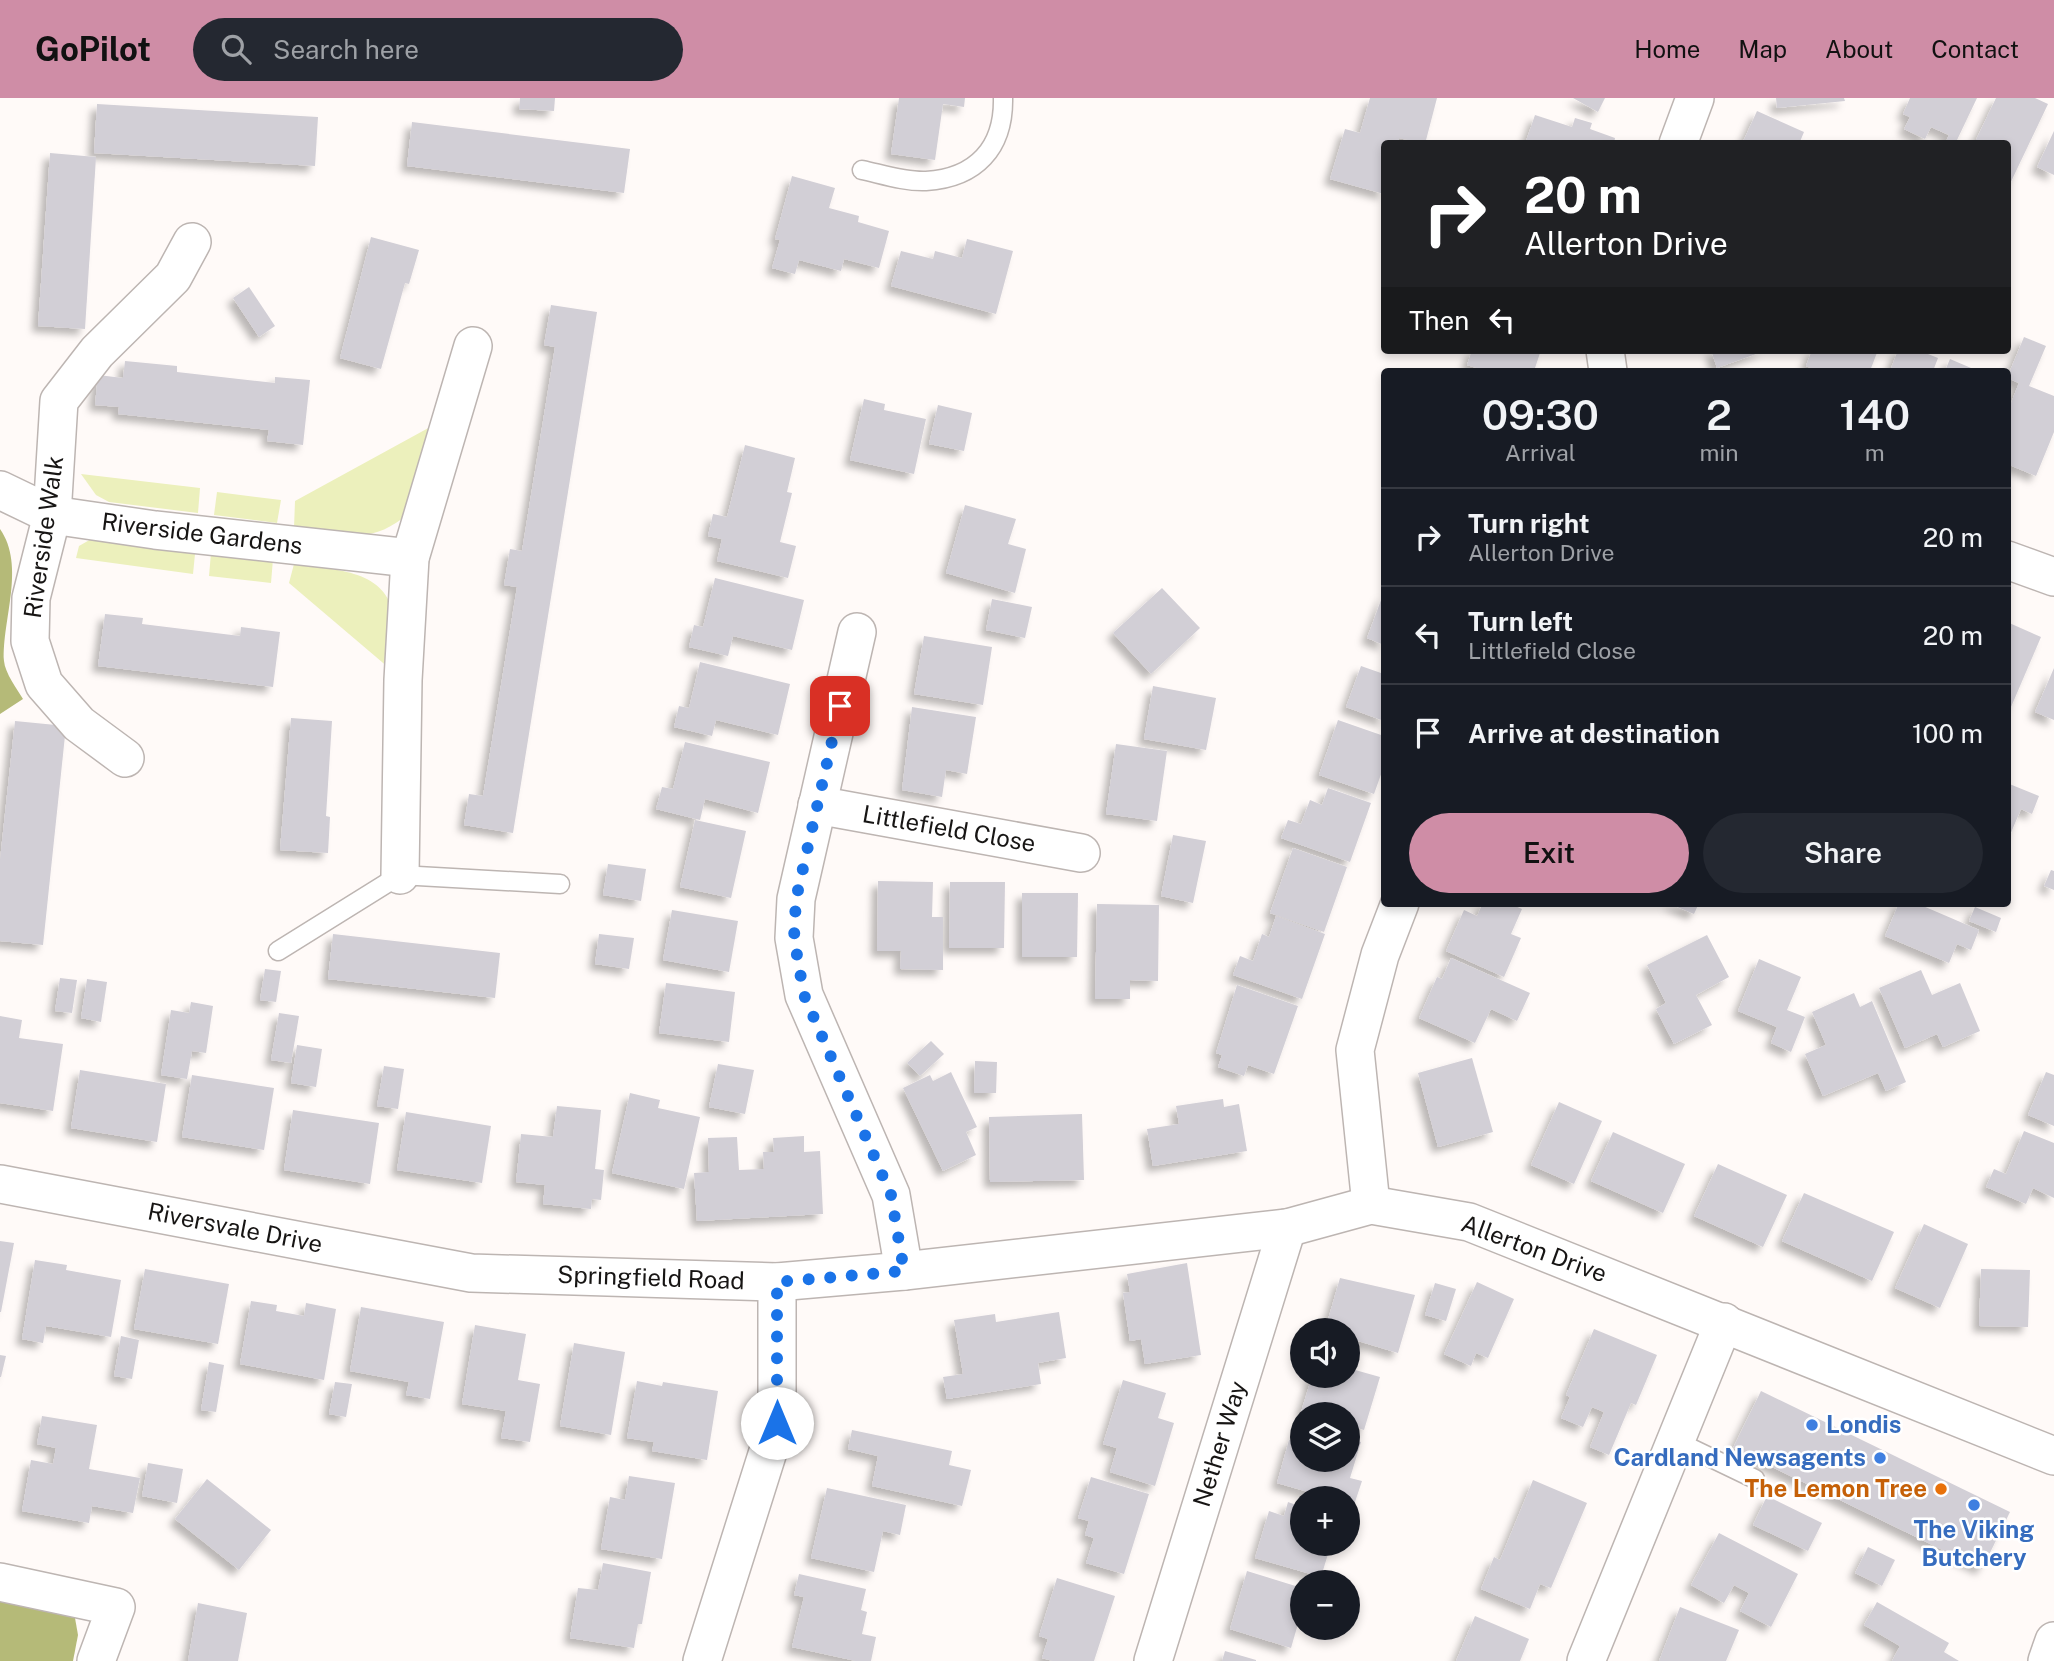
<!DOCTYPE html>
<meta charset="utf-8">
<style>
body{margin:0;font-family:"Public Sans",sans-serif;background:#242831;color:#f1f3f6;height:100vh;display:flex;flex-direction:column;font-size:26px;white-space:nowrap}
*{box-sizing:border-box;margin:0}
p{font-size:23px;color:#9ea1a6}
.icon{flex:none;width:38px;height:38px;fill:none;stroke:currentColor;stroke-width:2;stroke-linecap:round;stroke-linejoin:round}
.map{position:relative;flex:1;overflow:hidden}
.details{position:absolute;left:1381px;top:270px;width:630px;height:539px;display:flex;flex-direction:column;background:#171b24;border-radius:7px;box-shadow:0 4px 10px #0003}
.details>*{flex:none}
.banner{position:absolute;left:1381px;top:42px;width:630px;height:214px;border-radius:7px;box-shadow:0 4px 10px #0003;background:#202124;color:#fff;overflow:hidden}
.controls{position:absolute;left:1290px;top:1220px;display:grid;gap:14px}
.controls a{display:grid;place-items:center;width:70px;height:70px;border-radius:50%;background:#171b24;box-shadow:0 4px 10px #0003;font-size:35px}
.pin{position:absolute;display:grid;place-items:center;width:60px;height:60px;color:#fff;margin:-30px;border-radius:14px;box-shadow:0 4px 10px #0006}
.me{position:absolute;width:77px;margin:-38px;rotate:0deg;stroke-linejoin:round;filter:drop-shadow(0 0 5px #0008)}
.turn{display:flex;align-items:center;gap:24px;height:147px;padding:0 28px;font-size:32px}
.turn .icon{width:91px;height:91px;stroke-width:2.5}
.turn b{display:block;font-size:49px;line-height:60px}
.then{display:flex;align-items:center;height:66px;padding:0 28px;background:#0003;gap:14px;font-size:26px}
.eta{display:flex;justify-content:space-evenly;align-items:center;height:119px;text-align:center}
.eta b{font-size:42px;font-weight:600;line-height:49px}
.cta{display:flex;gap:14px;margin-top:auto;padding:14px 28px}
.cta a{flex:1;height:80px;border-radius:42px;background:#cf8da6;color:#111;font-size:28px;font-weight:600;line-height:80px;text-align:center}
.cta a+a{background:#242831;color:#f1f3f6}
ul{padding:0;list-style:none}
li{display:flex;align-items:center;gap:21px;height:98px;padding:0 28px;border-top:2px solid #363941}
li div{flex:1}
li b{display:block;font-size:26px}
li em{font-style:normal}
header{display:flex;align-items:center;gap:42px;box-sizing:border-box;height:98px;padding:0 35px;background:#cf8da6;color:#111}
header strong{font-size:33px}
nav{display:flex;gap:38px;margin-inline-start:auto;font-size:24px}
.search{width:490px;height:63px;background:#242831;display:flex;align-items:center;gap:18px;box-sizing:border-box;padding:0 24px;border-radius:38px;color:#9ea1a6;font-size:26px}
.map>svg:first-child{display:block}
.green{fill:#ecf0bc}
.forest{fill:#b5ba78}
.building{fill:#d2cfd6;filter:url(#shadow)}
.lines{fill:none;stroke-linecap:round;stroke-linejoin:round}
.lane-casing{stroke:#bdb5b2;stroke-width:21}
.street-casing{stroke:#bdb5b2;stroke-width:40}
.lane{stroke:#fff;stroke-width:18}
.street{stroke:#fff;stroke-width:37}
.route{stroke:#1a73e8;stroke-width:12;stroke-dasharray:0 21.6}
.shop-dot{fill:#3f7fe0;stroke:#fff;stroke-width:2.5}
.food-dot{fill:#e8710a;stroke:#fff;stroke-width:2.5}
.labels{text-anchor:middle;stroke-width:5;stroke-linejoin:round;paint-order:stroke}
.street-label{font-size:24px;fill:#171514;stroke:#fff}
.shop-label{font-size:24px;font-weight:bold;fill:#366cbe;stroke:#fff;text-anchor:start}
.food-label{font-size:24px;font-weight:bold;fill:#c56008;stroke:#fff;text-anchor:end}
</style>
<header>
<strong>GoPilot</strong>
<div class="search"><svg class="icon" aria-label="search" viewBox="0 0 24 24"><circle cx="10" cy="10" r="6"/><path d="M15 15l6 6"/></svg>Search here</div>
<nav><a>Home</a><a>Map</a><a>About</a><a>Contact</a></nav>
</header>
<div class="map">
<svg width="2054" height="1563" viewBox="0 0 2054 1563">
<defs>
<filter id="shadow"><feDropShadow dx="-6" dy="6" stdDeviation="3.5" flood-color="#0004"/></filter>
</defs>
<rect width="100%" height="100%" fill="#fffaf8"/>
<!-- green -->
<g class="green">
<path d="M 432,328 L 403,420 C 367,448 337,435 294,430 L 295,403 Z"/>
<polygon points="81,376 200,390 198,415 109,404 96,397"/>
<polygon points="217,394 281,402 277,425 214,417"/>
<polygon points="100,436 195,456 193,476 76,460 79,448"/>
<polygon points="211,455 273,461 271,485 209,478"/>
<path d="M 294,466 C 331,472 384,470 393,515 C 396,531 390,553 389,570 L 289,485 Z"/>
</g>
<!-- forest -->
<g class="forest">
<path d="M 0,431 C 26,468 2,522 4,563 C 5,575 17,591 23,601 L 0,616 Z"/>
<polygon points="0,1498 72,1503 78,1537 73,1563 0,1563"/>
</g>
<!-- building -->
<g class="building">
<polygon points="520,0 555,0 554,13 519,11"/>
<polygon points="899,0 965,0 964,9 943,6 935,62 891,56"/>
<polygon points="1370,0 1437,0 1425,46 1399,40 1398,46 1384,46 1384,96 1330,81 1345,31 1360,35"/>
<polygon points="1573,0 1605,0 1598,14"/>
<polygon points="1776,0 1844,0 1845,3 1777,10"/>
<polygon points="1910,0 1977,0 1957,42 1966,46 1945,46 1949,37 1931,29 1925,41 1904,31 1910,19 1903,16"/>
<polygon points="1996,0 2035,0 2048,6 2007,92 2007,46 1974,46"/>
<polygon points="97,6 318,19 315,68 94,55"/>
<polygon points="1757,13 1804,34 1799,46 1742,46"/>
<polygon points="1535,17 1572,29 1575,20 1592,25 1590,31 1615,40 1614,46 1525,46"/>
<polygon points="412,24 630,51 624,95 407,68"/>
<polygon points="2054,33 2054,77 2037,69"/>
<polygon points="50,55 96,59 85,231 38,228"/>
<polygon points="792,78 835,90 829,110 859,118 858,124 889,133 879,170 844,161 841,173 799,162 795,176 772,170 780,142 775,141"/>
<polygon points="371,139 419,152 409,186 405,185 381,271 340,260"/>
<polygon points="967,141 1013,153 996,216 891,188 901,153 933,161 935,153 962,160"/>
<polygon points="249,189 275,228 259,239 233,200"/>
<polygon points="551,207 597,214 513,735 464,727 469,696 483,698 517,489 504,487 510,451 522,453 555,249 544,247"/>
<polygon points="2024,239 2046,248 2029,288 2054,298 2054,334 2036,378 2007,366 2007,315 2019,285 2007,280"/>
<polygon points="1472,252 1541,252 1534,273 1486,273 1467,267"/>
<polygon points="1711,252 1767,252 1717,270"/>
<polygon points="1812,252 1878,252 1870,273 1818,273 1806,268"/>
<polygon points="1898,252 1918,252 1938,260 1933,273 1890,273"/>
<polygon points="1950,261 1971,270 1969,273 1945,273"/>
<polygon points="125,263 177,268 177,274 275,285 275,279 310,282 303,347 267,343 269,332 118,316 119,309 95,307 98,277 123,280"/>
<polygon points="864,301 885,306 884,312 926,321 914,376 850,362"/>
<polygon points="938,307 972,315 964,353 929,346"/>
<polygon points="745,347 795,360 787,394 792,395 780,444 796,448 788,480 717,463 722,441 708,438 713,416 727,419"/>
<polygon points="965,407 1016,421 1008,446 1026,451 1015,495 946,475"/>
<polygon points="715,480 804,502 792,552 733,538 728,558 689,549 694,527 703,529"/>
<polygon points="1162,490 1200,530 1151,576 1113,535"/>
<polygon points="1384,494 1384,547 1367,540"/>
<polygon points="992,501 1032,509 1025,540 986,532"/>
<polygon points="105,516 143,520 142,526 240,538 241,529 280,534 273,589 98,568"/>
<polygon points="2007,524 2041,539 2011,609 2007,607"/>
<polygon points="924,538 992,549 983,607 914,596"/>
<polygon points="700,564 790,586 778,637 716,622 712,638 674,629 679,608 689,610"/>
<polygon points="1384,567 1384,623 1346,609 1361,568 1381,575"/>
<polygon points="2054,570 2054,622 2035,614"/>
<polygon points="1153,588 1216,600 1206,652 1144,641"/>
<polygon points="912,609 976,619 967,676 946,672 942,699 902,692"/>
<polygon points="291,620 332,623 326,718 330,719 328,755 280,752"/>
<polygon points="1338,622 1384,638 1384,668 1374,696 1319,677"/>
<polygon points="15,623 66,628 43,847 0,843 0,762"/>
<polygon points="685,644 770,664 758,715 705,701 700,722 656,711 662,689 673,691"/>
<polygon points="1116,646 1167,653 1157,723 1106,716"/>
<polygon points="2007,685 2039,698 2032,716 2021,711 2007,744"/>
<polygon points="1328,690 1371,705 1350,764 1281,740 1288,722 1301,726 1310,702 1322,707"/>
<polygon points="695,722 746,733 731,800 680,789"/>
<polygon points="1173,737 1206,743 1193,805 1161,798"/>
<polygon points="1293,750 1347,769 1324,834 1270,815"/>
<polygon points="608,766 646,771 641,803 603,797"/>
<polygon points="2051,772 2054,773 2054,792 2044,788"/>
<polygon points="878,783 933,784 932,819 943,819 943,872 900,871 901,853 877,853"/>
<polygon points="950,784 1005,784 1004,850 949,850"/>
<polygon points="1022,795 1078,795 1077,859 1022,859"/>
<polygon points="1483,805 1508,805 1522,811 1511,836 1521,840 1504,879 1446,853 1464,812 1477,818"/>
<polygon points="1668,805 1699,805 1694,816"/>
<polygon points="1899,805 1916,805 1979,832 1971,852 1957,846 1949,865 1885,838"/>
<polygon points="1097,806 1159,807 1158,883 1130,882 1130,901 1095,901"/>
<polygon points="1975,809 2001,820 1996,834 1969,823"/>
<polygon points="672,812 738,823 729,874 663,862"/>
<polygon points="1276,818 1325,836 1302,901 1233,877 1240,858 1253,863 1262,836 1269,839"/>
<polygon points="333,836 500,855 495,900 328,881"/>
<polygon points="599,836 634,840 629,871 595,866"/>
<polygon points="1707,837 1729,879 1696,897 1712,927 1674,946 1656,911 1666,905 1647,867"/>
<polygon points="1451,860 1530,895 1517,923 1491,911 1475,945 1419,920 1437,879 1442,881"/>
<polygon points="1759,861 1801,879 1787,912 1805,919 1791,954 1771,945 1777,929 1738,913"/>
<polygon points="265,871 281,873 276,904 260,902"/>
<polygon points="1921,872 1932,897 1960,885 1980,933 1943,949 1937,936 1905,950 1879,890"/>
<polygon points="60,880 77,882 72,915 55,913"/>
<polygon points="87,881 107,884 101,924 81,920"/>
<polygon points="666,885 735,894 729,944 659,935"/>
<polygon points="1237,887 1298,908 1274,976 1248,967 1244,978 1218,969 1222,957 1216,955"/>
<polygon points="1854,895 1860,909 1872,903 1906,984 1886,993 1878,975 1823,998 1805,956 1826,947 1812,914"/>
<polygon points="191,904 213,908 206,955 192,953 187,981 161,977 171,912 189,915"/>
<polygon points="279,915 299,918 291,965 271,962"/>
<polygon points="0,918 22,922 19,940 63,946 53,1013 0,1005"/>
<polygon points="931,943 944,956 920,978 907,965"/>
<polygon points="297,947 322,951 316,989 291,985"/>
<polygon points="1472,960 1493,1034 1438,1049 1418,975"/>
<polygon points="975,963 997,964 996,995 974,995"/>
<polygon points="718,966 754,972 745,1016 709,1009"/>
<polygon points="384,968 404,971 398,1011 377,1008"/>
<polygon points="80,972 166,986 157,1044 71,1030"/>
<polygon points="951,974 977,1029 966,1034 976,1057 943,1073 903,990 930,977 933,983"/>
<polygon points="2046,974 2054,977 2054,1028 2028,1017"/>
<polygon points="192,977 274,990 264,1052 182,1039"/>
<polygon points="630,995 660,1002 658,1010 700,1019 684,1091 612,1075"/>
<polygon points="1223,1001 1224,1009 1239,1006 1247,1053 1153,1068 1147,1031 1179,1026 1176,1008"/>
<polygon points="1559,1004 1602,1023 1574,1086 1531,1067"/>
<polygon points="557,1008 601,1012 595,1071 604,1072 601,1102 592,1101 591,1111 543,1106 545,1087 516,1084 521,1036 553,1039"/>
<polygon points="293,1012 379,1025 370,1086 284,1072"/>
<polygon points="406,1014 491,1028 482,1085 397,1072"/>
<polygon points="1082,1016 1084,1082 990,1084 989,1019"/>
<polygon points="2024,1033 2054,1045 2054,1100 2033,1090 2026,1106 1986,1089 1994,1071 2006,1076"/>
<polygon points="1613,1034 1685,1066 1663,1115 1591,1083"/>
<polygon points="804,1038 804,1054 820,1053 823,1116 697,1123 694,1075 709,1074 708,1040 737,1039 739,1072 764,1071 763,1054 774,1054 773,1040"/>
<polygon points="1718,1066 1787,1097 1763,1149 1694,1118"/>
<polygon points="1804,1095 1894,1134 1872,1183 1782,1143"/>
<polygon points="1924,1126 1968,1146 1940,1210 1895,1190"/>
<polygon points="0,1143 14,1145 1,1214 0,1214"/>
<polygon points="35,1162 67,1167 66,1172 121,1182 111,1239 46,1228 43,1245 22,1241"/>
<polygon points="1187,1165 1201,1257 1145,1266 1141,1241 1130,1243 1123,1195 1130,1194 1127,1176"/>
<polygon points="145,1171 229,1186 218,1246 134,1231"/>
<polygon points="1981,1171 2030,1172 2028,1229 1979,1228"/>
<polygon points="1340,1180 1415,1197 1398,1255 1348,1240 1348,1232 1325,1232"/>
<polygon points="1477,1184 1514,1201 1488,1260 1476,1255 1471,1268 1444,1256"/>
<polygon points="1435,1185 1456,1191 1446,1223 1425,1217"/>
<polygon points="251,1203 277,1207 276,1213 304,1218 306,1205 336,1211 324,1282 240,1266"/>
<polygon points="361,1209 444,1224 430,1301 406,1297 409,1284 350,1273"/>
<polygon points="1059,1214 1066,1260 1038,1265 1041,1286 947,1301 943,1279 963,1276 954,1222 995,1216 996,1224"/>
<polygon points="475,1227 526,1236 518,1282 540,1286 530,1344 501,1340 506,1313 462,1306"/>
<polygon points="1594,1231 1657,1257 1636,1307 1631,1305 1609,1357 1590,1349 1604,1314 1592,1309 1583,1329 1561,1320 1570,1299 1566,1297"/>
<polygon points="121,1238 139,1242 132,1281 114,1278"/>
<polygon points="574,1245 625,1254 611,1337 560,1328"/>
<polygon points="0,1257 6,1258 1,1279 0,1279"/>
<polygon points="209,1264 224,1267 216,1314 201,1312"/>
<polygon points="1348,1270 1380,1279 1364,1332 1348,1327 1348,1316 1301,1314 1312,1278 1348,1278"/>
<polygon points="1123,1282 1166,1295 1158,1320 1174,1325 1155,1388 1110,1374 1117,1350 1103,1346"/>
<polygon points="637,1283 662,1288 663,1284 718,1293 707,1362 652,1353 654,1344 627,1340"/>
<polygon points="335,1284 352,1286 346,1319 329,1316"/>
<polygon points="1761,1293 2010,1414 1982,1471 1733,1350"/>
<polygon points="42,1318 97,1327 89,1371 140,1380 133,1415 92,1408 89,1425 22,1413 31,1362 53,1366 56,1350 37,1346"/>
<polygon points="1301,1323 1302,1362 1348,1362 1348,1340 1361,1344 1350,1380 1362,1383 1354,1407 1348,1406 1348,1400 1329,1400 1277,1385 1289,1342 1295,1343"/>
<polygon points="852,1332 952,1353 949,1367 971,1372 962,1408 872,1388 878,1358 848,1351"/>
<polygon points="148,1365 183,1371 177,1405 142,1398"/>
<polygon points="629,1378 675,1385 662,1461 601,1451 610,1399 625,1402"/>
<polygon points="1091,1379 1149,1396 1124,1476 1086,1465 1094,1440 1085,1437 1089,1423 1078,1420"/>
<polygon points="207,1381 271,1432 239,1472 175,1421"/>
<polygon points="1533,1382 1587,1405 1551,1490 1540,1486 1530,1511 1481,1491 1494,1459 1500,1462"/>
<polygon points="827,1390 906,1407 900,1437 883,1433 874,1474 811,1460"/>
<polygon points="1767,1398 1822,1425 1808,1453 1753,1427"/>
<polygon points="1288,1404 1302,1409 1302,1446 1331,1446 1321,1479 1255,1460 1269,1413 1284,1418"/>
<polygon points="1719,1435 1798,1476 1771,1529 1740,1513 1749,1495 1734,1487 1724,1505 1691,1487"/>
<polygon points="1868,1449 1895,1462 1882,1488 1855,1475"/>
<polygon points="603,1465 651,1474 642,1526 638,1526 634,1550 570,1540 578,1490 598,1492"/>
<polygon points="1247,1473 1302,1490 1302,1512 1291,1550 1230,1531"/>
<polygon points="799,1476 866,1491 861,1512 867,1514 862,1536 876,1539 871,1563 856,1563 792,1549 804,1499 794,1497"/>
<polygon points="1057,1480 1115,1498 1094,1563 1053,1563 1042,1560 1048,1541 1039,1538"/>
<polygon points="1877,1504 1949,1545 1944,1554 1959,1563 1892,1563 1900,1548 1864,1527"/>
<polygon points="198,1505 247,1515 238,1563 188,1563"/>
<polygon points="1680,1509 1739,1532 1726,1563 1659,1563"/>
<polygon points="1475,1518 1529,1541 1520,1563 1456,1563"/>
<polygon points="1225,1553 1256,1562 1256,1563 1222,1563"/>
</g>
<g class="lines">
<defs>
<g id="lane">
<path d="M 862,72 C 881,76 905,84 926,83 C 976,80 1004,50 1003,0"/>
<polyline points="278,853 400,777 560,786"/>
<polyline points="1676,1343 1755,1381"/>
</g>
<g id="street">
<polyline points="1678,46 1695,0"/>
<polyline points="1605,252 1608,273"/>
<polyline points="0,392 52,417 155,432 410,460"/>
<polyline points="2007,462 2054,479"/>
<polyline points="857,534 796,801 794,840 804,897 891,1097 904,1173"/>
<polyline points="125,660 79,626 44,586 30,543 31,500 52,417 59,303 97,254 173,179 192,144"/>
<polyline points="817,707 1081,755"/>
<polyline points="400,777 403,582 410,460 473,248"/>
<polyline points="0,1086 471,1175 777,1184 904,1173 1287,1130 1371,1107 1469,1124 2054,1358"/>
<polyline points="1371,1107 1355,952 1380,857 1400,805"/>
<polyline points="0,1484 116,1509 96,1563"/>
<polyline points="702,1563 777,1325 777,1184"/>
<polyline points="1153,1563 1287,1130"/>
<polyline points="1586,1563 1724,1224"/>
<polyline points="2047,1563 2054,1543"/>
</g>
</defs>
<!-- lane casing -->
<use href="#lane" class="lane-casing"/>
<!-- street casing -->
<use href="#street" class="street-casing"/>
<!-- lane -->
<use href="#lane" class="lane"/>
<!-- street -->
<use href="#street" class="street"/>
</g>
<g class="lines">
<!-- route -->
<polyline class="route" points="777,1325 777,1184 904,1173 891,1097 804,897 794,840 796,801 840,608"/>
</g>
<!-- markers -->
<g class="shop-dot">
<circle cx="1812" cy="1327" r="7"/>
<circle cx="1880" cy="1360" r="7"/>
<circle cx="1974" cy="1407" r="7"/>
</g>
<circle class="food-dot" cx="1941" cy="1391" r="7"/>
<g class="labels">
<!-- street labels -->
<g class="street-label">
<text transform="translate(202 436) rotate(7)" y="8">Riverside Gardens</text>
<text transform="translate(44 439) rotate(-82)" y="8">Riverside Walk</text>
<text transform="translate(949 731) rotate(10)" y="8">Littlefield Close</text>
<text transform="translate(235 1130) rotate(11)" y="8">Riversvale Drive</text>
<text transform="translate(1534 1151) rotate(20)" y="8">Allerton Drive</text>
<text transform="translate(651 1180) rotate(2)" y="8">Springfield Road</text>
<text transform="translate(1220 1346) rotate(-73)" y="8">Nether Way</text>
</g>
<!-- shop labels -->
<g class="shop-label">
<text x="1826" y="1335">Londis</text>
<text x="1866" y="1368" text-anchor="end">Cardland Newsagents</text>
<text x="1974" y="1440" text-anchor="middle">The Viking<tspan x="1974" dy="28">Butchery</tspan></text>
</g>
<!-- food labels -->
<g class="food-label">
<text x="1927" y="1399">The Lemon Tree</text>
</g>
</g>
</svg>
<div class="controls">
<a><svg class="icon" aria-label="sound" viewBox="0 0 24 24"><path d="M4 9h4l5-4v14l-5-4H4zM17 9q2 3 0 6"/></svg></a>
<a><svg class="icon" aria-label="layers" viewBox="0 0 24 24"><path d="M12 4l9 5-9 5-9-5zM3 14l9 5 9-5"/></svg></a>
<a>+</a>
<a>−</a>
</div>
<div class="pin" style="left:840px;top:608px;background:#d93025"><svg class="icon" aria-label="arrive" viewBox="0 0 24 24"><path d="M6 21V4h12l-3 4 3 4H6"/></svg></div>
<svg class="me" style="left:777px;top:1325px" viewBox="-20 -20 40 40"><circle r="19" fill="#fff"/><path d="M0-13L10 11 0 6-10 11z" fill="#1a73e8"/></svg>
<div class="banner">
<div class="turn"><svg class="icon" aria-label="right" viewBox="0 0 24 24"><path d="M7 20v-9h11M14 6l5 5-5 5"/></svg><div><b>20 m</b>Allerton Drive</div></div>
<div class="then">Then<svg class="icon" aria-label="left" viewBox="0 0 24 24"><path d="M17 20v-9H6M10 6l-5 5 5 5"/></svg></div>
</div>
<section class="details">
<div class="eta">
<div><b>09:30</b><p>Arrival</p></div>
<div><b>2</b><p>min</p></div>
<div><b>140</b><p>m</p></div>
</div>
<ul>
<li><svg class="icon" aria-label="right" viewBox="0 0 24 24"><path d="M7 20v-9h11M14 6l5 5-5 5"/></svg><div><b>Turn right</b><p>Allerton Drive</p></div><em>20 m</em></li>
<li><svg class="icon" aria-label="left" viewBox="0 0 24 24"><path d="M17 20v-9H6M10 6l-5 5 5 5"/></svg><div><b>Turn left</b><p>Littlefield Close</p></div><em>20 m</em></li>
<li><svg class="icon" aria-label="arrive" viewBox="0 0 24 24"><path d="M6 21V4h12l-3 4 3 4H6"/></svg><div><b>Arrive at destination</b></div><em>100 m</em></li>
</ul>
<div class="cta"><a>Exit</a><a>Share</a></div>
</section>
</div>
